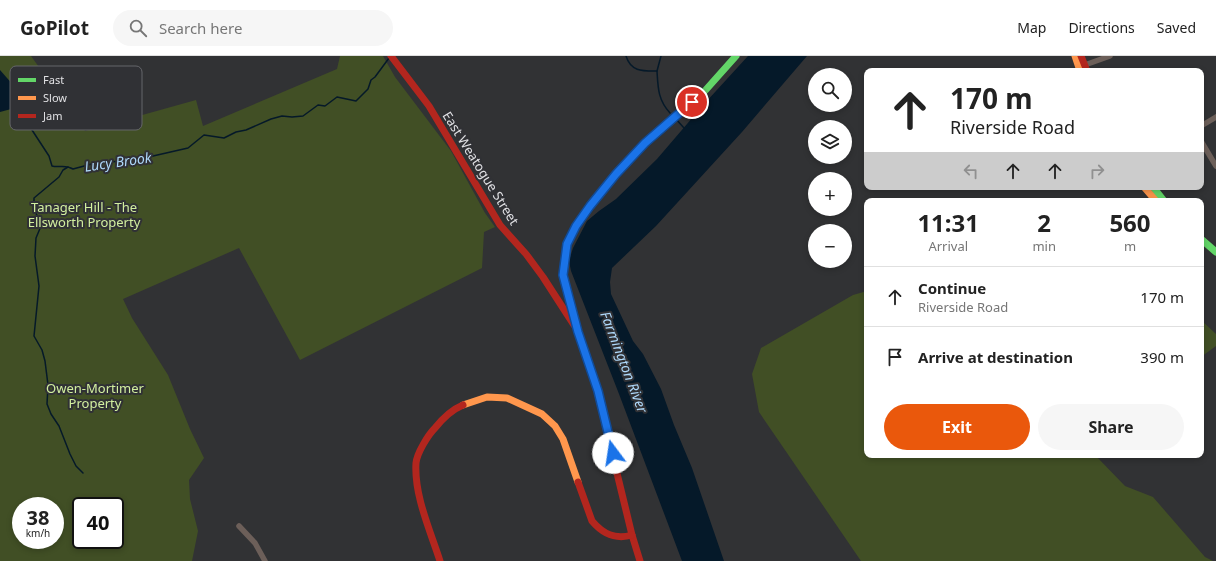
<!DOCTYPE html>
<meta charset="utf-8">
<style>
body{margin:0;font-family:"Noto Sans",sans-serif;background:#f6f6f6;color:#222;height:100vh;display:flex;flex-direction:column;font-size:15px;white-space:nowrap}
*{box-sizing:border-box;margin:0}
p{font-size:13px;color:#767676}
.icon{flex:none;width:22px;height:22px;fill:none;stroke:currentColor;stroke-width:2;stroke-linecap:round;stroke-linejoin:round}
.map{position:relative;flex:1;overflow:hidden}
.details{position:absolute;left:864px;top:142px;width:340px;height:260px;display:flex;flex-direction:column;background:#fff;border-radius:8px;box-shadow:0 2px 6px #0003}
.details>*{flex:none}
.top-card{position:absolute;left:864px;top:12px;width:340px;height:122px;border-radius:8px;box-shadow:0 2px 6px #0003;background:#fff;color:#222;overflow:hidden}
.tools{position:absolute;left:808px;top:12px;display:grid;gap:8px}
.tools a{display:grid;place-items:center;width:44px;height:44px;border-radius:50%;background:#fff;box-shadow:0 2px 6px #0003;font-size:20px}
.speed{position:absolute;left:12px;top:441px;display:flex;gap:8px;font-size:20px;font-weight:700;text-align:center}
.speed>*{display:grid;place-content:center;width:52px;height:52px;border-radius:50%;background:#fff;box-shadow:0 2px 6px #0003;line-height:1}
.speed small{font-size:10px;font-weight:400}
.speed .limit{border:2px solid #111;border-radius:6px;background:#fff;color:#111}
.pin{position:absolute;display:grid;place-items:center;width:34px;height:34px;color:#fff;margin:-17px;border:2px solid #fff;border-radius:50%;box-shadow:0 1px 4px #0007}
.me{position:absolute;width:44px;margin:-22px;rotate:346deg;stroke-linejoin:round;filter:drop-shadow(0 0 3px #0008)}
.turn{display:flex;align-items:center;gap:14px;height:84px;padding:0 20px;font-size:18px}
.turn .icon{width:52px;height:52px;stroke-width:2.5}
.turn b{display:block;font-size:28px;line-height:34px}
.lanes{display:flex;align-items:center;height:38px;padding:0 20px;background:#0003;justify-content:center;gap:20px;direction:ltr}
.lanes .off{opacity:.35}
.eta{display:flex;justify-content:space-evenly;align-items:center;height:68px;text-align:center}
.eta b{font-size:24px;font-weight:700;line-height:28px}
.primary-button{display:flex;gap:8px;margin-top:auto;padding:8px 20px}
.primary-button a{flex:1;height:46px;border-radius:24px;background:#ea580c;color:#fff;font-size:16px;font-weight:700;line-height:46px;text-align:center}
.primary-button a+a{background:#f6f6f6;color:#222}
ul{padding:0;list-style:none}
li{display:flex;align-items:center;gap:12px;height:60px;padding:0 20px;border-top:1px solid #e0e0e0}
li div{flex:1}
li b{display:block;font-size:15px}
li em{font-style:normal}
header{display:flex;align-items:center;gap:24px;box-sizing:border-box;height:56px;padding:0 20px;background:#fff;border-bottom:1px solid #e0e0e0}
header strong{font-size:19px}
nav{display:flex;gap:22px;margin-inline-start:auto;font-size:14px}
.search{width:280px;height:36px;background:#f6f6f6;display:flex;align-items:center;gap:10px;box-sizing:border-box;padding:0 14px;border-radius:22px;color:#767676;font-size:15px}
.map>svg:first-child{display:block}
.green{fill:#414f25;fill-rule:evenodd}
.water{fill:#051929}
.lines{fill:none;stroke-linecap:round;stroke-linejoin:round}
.stream{stroke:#051929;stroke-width:1.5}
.street{stroke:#6c5f59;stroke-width:5.5}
.fast{stroke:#63d668;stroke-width:7}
.slow{stroke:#ff974d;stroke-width:7}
.jam{stroke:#b3261e;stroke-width:7}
.route-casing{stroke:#114b97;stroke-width:10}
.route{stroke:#1a73e8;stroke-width:7}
.labels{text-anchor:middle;stroke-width:4;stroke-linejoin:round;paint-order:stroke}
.street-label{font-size:13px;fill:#e1e1e4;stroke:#303135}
.park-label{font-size:13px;fill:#d2ef9f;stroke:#303135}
.water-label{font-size:14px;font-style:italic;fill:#aed8fa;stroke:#303135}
.key{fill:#303135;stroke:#65666a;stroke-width:1}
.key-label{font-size:11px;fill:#e1e1e4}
</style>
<header>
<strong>GoPilot</strong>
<div class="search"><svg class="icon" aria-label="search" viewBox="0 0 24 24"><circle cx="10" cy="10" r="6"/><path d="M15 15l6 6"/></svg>Search here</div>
<nav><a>Map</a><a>Directions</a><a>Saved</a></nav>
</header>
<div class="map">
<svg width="1216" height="505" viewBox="0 0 1216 505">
<rect width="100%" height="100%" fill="#313234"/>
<!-- green -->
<g class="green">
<path d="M 0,0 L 31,0 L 85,75 L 196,44 L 203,70 L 337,13 L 340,0 L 383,0 L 395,21 L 451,95 L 485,157 L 495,171 L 484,176 L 482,212 L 300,304 L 239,192 L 123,243 L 132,262 L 168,319 L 190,373 L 204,402 L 189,424 L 190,443 L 198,475 L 192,505 L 0,505 ZM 21,450 L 55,450 L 55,484 L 21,484 ZM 81,450 L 115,450 L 115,484 L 81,484 Z"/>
<polygon points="867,235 867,399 1095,399 1125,430 1153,441 1205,501 1213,505 861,505 759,356 752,318 761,292 853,239"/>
<polygon points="1201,264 1216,278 1216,290 1201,301"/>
</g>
<!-- water -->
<g class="water">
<polygon points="748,0 807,0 742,76 656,170 612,212 610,226 611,238 633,285 643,298 661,333 674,369 692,412 724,505 682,505 619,338 571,215 569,205 573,192 587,165 599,155 616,143 657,103 705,47"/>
<polygon points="0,14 14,30 18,41 15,52 0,56"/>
</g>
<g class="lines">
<!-- stream -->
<g class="stream">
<path d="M 626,0 C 631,16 643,15 657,15 C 658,32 658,44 670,57"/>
<polyline points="657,15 661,0"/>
<path d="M 15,47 L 22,53 L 32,74 L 49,100 L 52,110 C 59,112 65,108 73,113 L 99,106 L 137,105 L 153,100 L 188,92 L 204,79 L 224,82 L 236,76 L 246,74 L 271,63 L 282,60 L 292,61 L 303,60 L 318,49 L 325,50 L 337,41 L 356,45 L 368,33 L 371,24 L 375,21 L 389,2"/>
<polyline points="676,63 684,72"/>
<polyline points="68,111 63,114 59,121 34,142 34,152 41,170 36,182 35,200 39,230 34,280 42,294 45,305 48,329 47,348 51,358 59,370 70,398 76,410 83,417"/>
</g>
<!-- street -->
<g class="street">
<polyline points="1082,10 1110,0"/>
<polyline points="1201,70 1216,61"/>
<polyline points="1201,85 1216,110"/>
<polyline points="239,470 255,487 265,505"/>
</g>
<!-- fast -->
<g class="fast">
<polyline points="1153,131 1164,145"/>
<polyline points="1201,183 1216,196"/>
<polyline points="563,216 567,188 576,170 590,150 616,118 645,87 703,37 736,0"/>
</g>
<!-- slow -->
<g class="slow">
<polyline points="1075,0 1080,15"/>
<polyline points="1144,131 1156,145"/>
<polyline points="463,349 487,341 507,342 542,358 555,370 563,383 578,426"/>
</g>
<!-- jam -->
<g class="jam">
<polyline points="391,0 429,50 500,169 526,198 543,221 574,269"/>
<polyline points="1081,0 1087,15"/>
<polyline points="563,216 578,276 597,335 632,479 640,505"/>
<path d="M 578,426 L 592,465 C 603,478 615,484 632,479"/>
<path d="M 440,505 C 430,474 414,439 416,407 C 417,397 428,379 435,372 C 443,362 451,354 463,349"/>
</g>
</g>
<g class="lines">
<defs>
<polyline id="route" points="613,397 598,335 578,276 563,219 567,188 576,170 590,150 616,118 645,87 692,46"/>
</defs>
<!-- route casing -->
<use href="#route" class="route-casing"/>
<!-- route -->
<use href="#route" class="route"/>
</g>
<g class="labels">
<!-- street labels -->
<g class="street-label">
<text transform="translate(481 112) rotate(58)" y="5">East Weatogue Street</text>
</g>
<!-- park labels -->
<g class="park-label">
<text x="84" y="156">Tanager Hill - The<tspan x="84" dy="15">Ellsworth Property</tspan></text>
<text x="95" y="337">Owen-Mortimer<tspan x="95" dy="15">Property</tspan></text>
</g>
<!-- water labels -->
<g class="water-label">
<text transform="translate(118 106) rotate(-8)" y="5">Lucy Brook</text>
<text transform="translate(624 306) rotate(69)" y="5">Farmington River</text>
</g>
</g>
<!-- legend -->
<rect x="10" y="10" width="132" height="64" rx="6" class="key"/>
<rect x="18" y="22" width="18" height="4" fill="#63d668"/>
<rect x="18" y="40" width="18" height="4" fill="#ff974d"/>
<rect x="18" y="58" width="18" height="4" fill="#b3261e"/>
<g class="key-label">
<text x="43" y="28">Fast</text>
<text x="43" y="46">Slow</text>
<text x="43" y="64">Jam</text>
</g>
</svg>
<div class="tools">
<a><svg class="icon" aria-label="search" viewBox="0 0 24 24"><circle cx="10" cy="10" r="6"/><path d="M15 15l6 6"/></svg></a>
<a><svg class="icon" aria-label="layers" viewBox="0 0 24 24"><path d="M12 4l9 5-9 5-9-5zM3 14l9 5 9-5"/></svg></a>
<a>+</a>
<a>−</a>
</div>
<div class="speed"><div>38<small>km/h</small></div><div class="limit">40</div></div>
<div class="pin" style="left:692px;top:46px;background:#d93025"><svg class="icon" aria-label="arrive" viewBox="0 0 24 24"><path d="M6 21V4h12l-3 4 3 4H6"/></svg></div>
<svg class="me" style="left:613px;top:397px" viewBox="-20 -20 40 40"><circle r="19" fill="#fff"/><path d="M0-13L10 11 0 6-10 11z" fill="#1a73e8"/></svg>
<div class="top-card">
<div class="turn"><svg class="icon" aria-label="ahead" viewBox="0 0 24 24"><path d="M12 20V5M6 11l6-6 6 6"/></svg><div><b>170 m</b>Riverside Road</div></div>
<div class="lanes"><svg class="icon off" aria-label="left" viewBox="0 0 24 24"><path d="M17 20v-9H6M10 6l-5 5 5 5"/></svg><svg class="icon" aria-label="ahead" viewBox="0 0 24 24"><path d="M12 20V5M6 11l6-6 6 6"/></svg><svg class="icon" aria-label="ahead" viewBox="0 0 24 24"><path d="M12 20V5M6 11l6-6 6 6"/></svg><svg class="icon off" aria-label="right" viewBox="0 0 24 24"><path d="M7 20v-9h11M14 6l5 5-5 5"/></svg></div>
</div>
<section class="details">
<div class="eta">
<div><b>11:31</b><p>Arrival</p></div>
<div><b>2</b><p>min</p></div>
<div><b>560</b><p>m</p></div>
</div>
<ul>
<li><svg class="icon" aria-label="ahead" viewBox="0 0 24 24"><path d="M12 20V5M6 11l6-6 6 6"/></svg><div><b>Continue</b><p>Riverside Road</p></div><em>170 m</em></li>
<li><svg class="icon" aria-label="arrive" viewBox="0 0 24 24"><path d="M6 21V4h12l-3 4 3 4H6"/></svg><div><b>Arrive at destination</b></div><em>390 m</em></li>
</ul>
<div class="primary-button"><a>Exit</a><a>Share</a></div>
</section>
</div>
